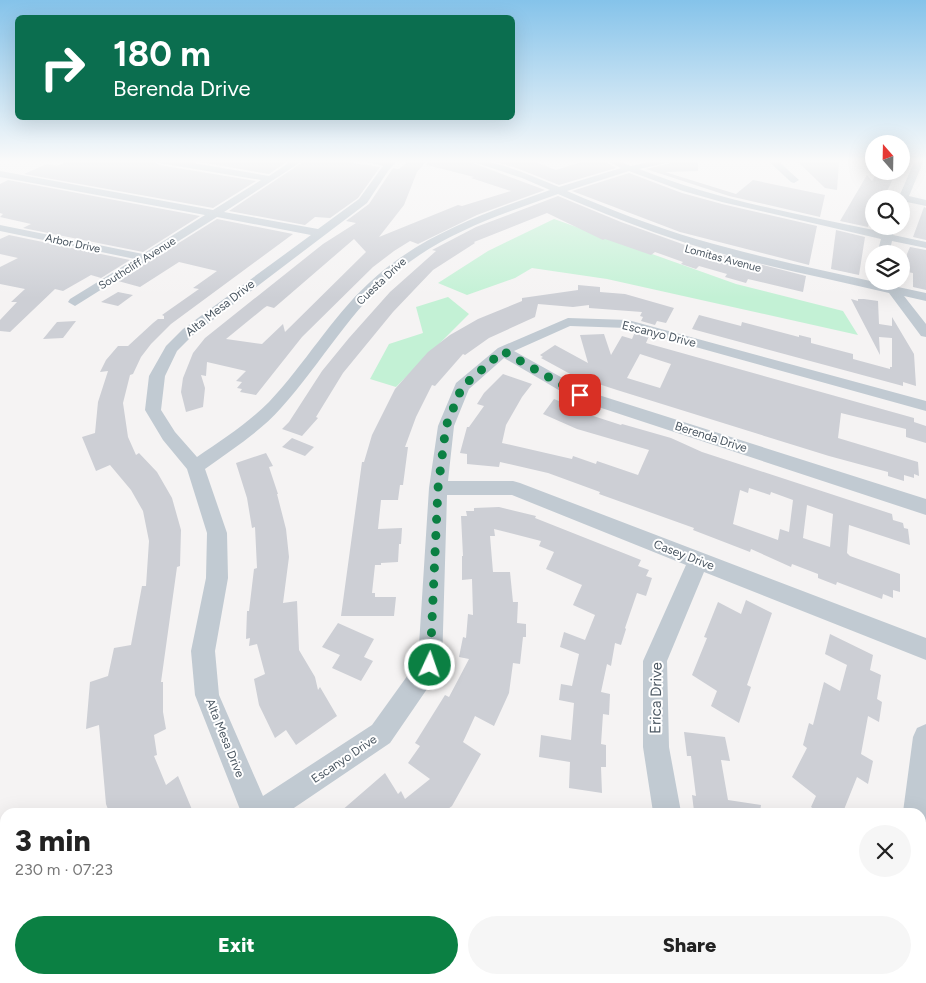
<!DOCTYPE html>
<meta charset="utf-8">
<style>
body{margin:0;font-family:Figtree,sans-serif;background:#f6f6f6;color:#222;height:100vh;display:flex;flex-direction:column;font-size:19px;white-space:nowrap}
*{box-sizing:border-box;margin:0}
p{font-size:16px;color:#767676}
.icon{flex:none;width:28px;height:28px;fill:none;stroke:currentColor;stroke-width:2;stroke-linecap:round;stroke-linejoin:round}
.map{position:relative;flex:1;overflow:hidden}
.side{position:absolute;left:0px;top:808px;width:926px;height:176px;display:flex;flex-direction:column;background:#fff;border-radius:15px 15px 0 0;box-shadow:0 5px 20px #0002}
.side>*{flex:none}
.guide{position:absolute;left:15px;top:15px;width:500px;height:105px;border-radius:8px;box-shadow:0 5px 20px #0002;background:#0b6e4f;color:#fff;overflow:hidden}
.needle{width:32px;rotate:340deg}
.tools{position:absolute;left:865px;top:135px;display:grid;gap:10px}
.tools a{display:grid;place-items:center;width:45px;height:45px;border-radius:50%;background:#fff;box-shadow:0 5px 20px #0002;font-size:25px}
.pin{position:absolute;display:grid;place-items:center;width:42px;height:42px;color:#fff;margin:-21px;border-radius:10px;box-shadow:0 2px 8px #0006}
.me{position:absolute;width:55px;margin:-28px;rotate:3deg;stroke-linejoin:round;filter:drop-shadow(0 0 4px #0008)}
.turn{display:flex;align-items:center;gap:18px;height:105px;padding:0 15px;font-size:22px}
.turn .icon{width:65px;height:65px;stroke-width:2.5}
.turn b{display:block;font-size:35px;line-height:42px}
.round{display:grid;place-items:center;flex:none;width:52px;height:52px;border-radius:26px;background:#f6f6f6}
.summary{display:flex;align-items:center;justify-content:space-between;height:85px;padding:0 15px}
h1{font-size:30px;font-weight:800;line-height:38px}
.cta{display:flex;gap:10px;margin-top:auto;padding:10px 15px}
.cta a{flex:1;height:58px;border-radius:30px;background:#0b8043;color:#fff;font-size:20px;font-weight:800;line-height:58px;text-align:center}
.cta a+a{background:#f6f6f6;color:#222}
.map>svg:first-child{display:block}
.green{fill:#c3f1d5}
.building{fill:#cdcfd5;fill-rule:evenodd}
.lines{fill:none;stroke-linecap:round;stroke-linejoin:round}
.street{fill:#c1cad2;fill-rule:evenodd}
.secondary{fill:#c1cbd6;fill-rule:evenodd}
.route{stroke:#0b8043;stroke-width:9;stroke-dasharray:0 16.2}
.labels{text-anchor:middle;stroke-width:4;stroke-linejoin:round;paint-order:stroke}
.far-street-label{font-size:11px;fill:#4a5661;stroke:#fff}
.street-label{font-size:12px;fill:#4a5661;stroke:#fff}
.near-street-label{font-size:15px;fill:#4a5661;stroke:#fff}
</style>
<div class="map">
<svg width="926" height="983" viewBox="0 0 926 983">
<rect width="100%" height="100%" fill="#f5f3f3"/>
<!-- green -->
<g class="green">
<polygon points="554,219 736,284 843,311 858,335 607,279 532,268 515,278 467,295 438,283 488,251"/>
<polygon points="448,297 469,314 396,387 370,379 389,344 423,333 416,307"/>
</g>
<!-- building -->
<g class="building">
<polygon points="70,160 153,160 159,165 256,181 213,208 24,174 47,164 57,166"/>
<polygon points="188,160 289,160 269,174"/>
<polygon points="306,160 333,160 380,167 358,198 330,218 315,217 305,225 229,211"/>
<path d="M 410,160 L 427,160 L 417,172 L 404,205 L 379,237 L 458,205 L 462,206 L 511,191 L 471,178 L 474,177 L 427,165 L 428,160 L 465,160 L 545,190 L 477,215 L 418,244 L 410,241 L 394,251 L 373,267 L 302,337 L 256,395 L 240,392 L 242,389 L 237,388 L 242,382 L 236,381 L 246,371 L 207,362 L 206,376 L 201,375 L 205,388 L 203,407 L 186,412 L 181,392 L 183,378 L 193,353 L 205,338 L 323,244 L 356,223 L 346,221 L 369,204 L 393,168 L 399,169 ZM 354,239 L 366,252 L 285,332 L 283,324 L 262,344 L 226,339 L 264,308 L 267,306 L 274,308 Z"/>
<polygon points="488,160 530,160 556,170 588,160 603,160 616,168 559,185 514,167"/>
<polygon points="683,160 698,160 698,171 665,172 736,194 753,180 825,195 820,217 729,196 646,169"/>
<polygon points="797,161 839,162 837,190 825,188"/>
<polygon points="878,171 897,171 883,199 874,199 874,214 871,213 868,227 840,221 867,175 872,181"/>
<polygon points="629,173 682,193 722,204 817,226 809,265 680,232 572,191"/>
<polygon points="8,180 200,216 143,252 23,228 31,224 0,217 3,214 0,213 0,184"/>
<polygon points="558,196 621,222 685,245 806,276 803,292 748,279 746,283 725,277 727,274 699,266 696,269 681,264 683,262 655,252 651,255 605,239 603,240 547,213 474,242 475,243 433,270 393,312 343,373 316,417 318,418 302,436 282,429 289,422 322,371 349,338 390,292 436,251 432,250 476,227"/>
<polygon points="924,207 926,208 926,240 913,237"/>
<polygon points="217,219 293,234 171,324 151,344 141,357 133,374 130,375 123,403 128,437 136,455 139,453 157,472 172,498 181,530 180,566 177,567 161,682 163,682 163,712 166,729 154,735 157,755 154,756 166,785 178,776 193,812 109,812 106,804 99,725 86,729 90,682 108,676 114,648 131,645 142,586 146,586 149,541 143,511 131,490 110,465 96,471 82,437 95,433 98,402 108,371 100,372 106,360 118,346 128,346 153,323 158,319 164,319 164,316 162,315 199,289 193,288 217,271 179,262 140,287 118,281"/>
<polygon points="836,230 865,237 859,275 831,269"/>
<polygon points="9,235 130,260 101,278 91,275 63,291 55,289 10,332 0,331 0,320 17,302 11,302 25,289 0,284 0,267 18,258 0,254 0,239"/>
<polygon points="910,247 926,250 926,290 913,287 913,273 907,272 907,254"/>
<polygon points="578,285 600,287 600,292 625,294 674,308 666,323 657,321 655,325 641,321 643,317 640,316 642,312 589,308 589,305 573,307 538,304 535,317 489,338 465,355 463,354 435,386 432,385 416,417 405,447 408,447 403,485 400,485 398,500 381,500 378,529 402,528 401,544 399,544 398,562 381,563 381,565 375,565 372,593 375,593 375,597 396,597 394,616 341,616 362,462 364,462 372,435 395,389 428,352 450,335 478,319 522,301 522,298 578,290"/>
<polygon points="118,292 133,295 118,306 101,302"/>
<polygon points="851,299 858,301 858,299 864,299 878,301 879,324 892,326 892,317 914,354 916,386 903,382 903,386 692,329 699,315 741,326 742,322 799,337 799,335 811,338 811,343 853,354 853,359 890,369 890,367 892,367 892,338 879,337 880,355"/>
<polygon points="76,321 63,338 43,339 57,322"/>
<path d="M 635,332 L 649,336 L 646,343 L 914,418 L 914,422 L 926,426 L 926,443 L 906,437 L 906,429 L 841,413 L 838,438 L 918,462 L 919,476 L 914,474 L 914,478 L 904,475 L 904,481 L 888,476 L 888,472 L 829,456 L 617,390 L 574,376 L 541,358 L 543,357 L 540,355 L 555,345 L 588,363 L 580,335 L 604,334 L 611,355 L 622,336 L 632,339 ZM 640,354 L 671,364 L 660,388 L 627,378 Z"/>
<path d="M 503,374 L 532,384 L 522,397 L 506,425 L 502,443 L 572,459 L 573,456 L 596,464 L 597,461 L 638,475 L 649,450 L 577,429 L 543,414 L 554,399 L 579,409 L 578,411 L 621,425 L 622,424 L 671,438 L 702,452 L 892,514 L 893,520 L 903,523 L 904,528 L 908,529 L 910,545 L 849,525 L 847,553 L 850,556 L 900,574 L 900,592 L 893,590 L 893,598 L 883,594 L 882,599 L 837,582 L 836,585 L 818,578 L 818,574 L 792,564 L 791,567 L 751,549 L 750,552 L 693,530 L 694,528 L 599,494 L 600,492 L 548,473 L 500,462 L 499,467 L 467,464 L 467,454 L 460,453 L 467,427 L 469,427 L 484,406 L 477,404 L 484,393 ZM 749,488 L 770,495 L 771,492 L 793,500 L 789,532 L 780,529 L 778,540 L 733,524 L 740,490 L 748,493 ZM 807,505 L 833,514 L 830,547 L 803,538 Z"/>
<polygon points="292,438 314,447 305,456 282,447"/>
<polygon points="266,453 273,466 269,467 278,494 277,494 286,529 289,557 283,603 297,601 299,650 315,677 318,690 320,687 337,716 296,745 286,730 275,738 259,705 254,679 265,674 257,644 249,646 250,638 246,639 247,611 249,611 254,569 257,568 255,527 252,528 247,498 236,463"/>
<polygon points="499,507 536,516 535,518 641,560 638,566 649,570 646,576 652,578 646,596 637,593 625,628 626,629 621,645 615,643 611,666 607,664 601,692 610,694 609,715 603,714 601,744 606,745 606,767 601,767 602,793 569,788 570,762 539,757 541,735 571,740 574,703 559,700 561,684 572,686 579,654 560,647 564,632 585,640 595,615 573,605 582,585 546,569 554,552 539,546 541,541 494,529 495,536 490,536 493,572 510,572 513,602 518,602 517,623 526,624 526,637 523,637 520,664 513,663 509,693 494,726 475,716 463,742 481,754 452,806 444,812 340,812 385,773 398,794 401,791 405,799 430,779 408,763 420,746 415,743 445,695 449,697 469,659 459,657 463,637 466,638 468,614 473,615 472,579 462,580 462,556 463,556 461,516 467,516 466,511 474,511 474,508"/>
<polygon points="746,600 772,613 747,685 751,687 739,723 711,706 717,691 692,675 707,638 704,637 718,602 741,614"/>
<polygon points="338,623 374,639 364,657 373,661 361,681 332,668 340,655 322,647"/>
<polygon points="830,634 873,655 870,670 881,675 877,699 882,702 879,722 868,716 861,754 873,761 868,784 857,777 843,812 818,812 811,807 816,796 792,777 807,748 803,745 809,723 813,725 824,682 840,691 847,665 825,654"/>
<polygon points="684,732 725,737 730,761 721,760 728,800 761,805 760,812 694,811 692,795 696,796 691,756 687,756"/>
</g>
<g class="lines">
<!-- street -->
<g class="street">
<path d="M 155,160 L 176,160 L 269,176 L 293,160 L 304,160 L 224,212 L 318,229 L 359,199 L 383,166 L 361,160 L 398,160 L 388,171 L 367,203 L 193,335 L 177,351 L 165,376 L 161,410 L 175,432 L 197,457 C 222,440 248,423 269,402 C 305,364 331,318 369,283 C 420,235 485,213 550,190 L 522,178 L 467,160 C 498,160 530,175 559,187 L 621,168 L 605,160 L 617,160 L 631,166 L 657,160 L 681,160 L 639,169 C 717,200 801,215 883,232 L 885,226 L 896,226 L 893,235 L 926,242 L 926,248 L 892,241 L 889,254 L 877,254 L 881,239 L 722,202 L 683,191 L 629,171 L 567,191 C 609,209 652,226 696,239 C 758,257 821,270 884,284 L 890,281 L 894,282 L 898,287 L 926,293 L 926,301 L 904,296 L 926,324 L 926,337 L 921,336 L 889,293 C 821,277 752,264 686,243 C 642,229 600,212 558,194 C 502,214 446,232 399,270 C 351,308 322,363 281,408 C 260,432 231,450 205,469 L 227,533 L 228,578 L 215,651 L 219,695 L 263,796 L 372,725 L 418,661 L 429,488 L 438,426 L 456,383 L 498,348 L 568,318 L 628,320 L 926,401 L 926,411 L 627,328 L 570,326 L 514,351 L 586,391 L 926,499 L 926,515 L 574,399 L 504,358 L 469,389 L 454,426 L 448,481 L 513,481 L 520,483 L 926,638 L 926,660 L 704,572 L 667,661 L 669,747 L 681,812 L 653,812 L 643,747 L 643,661 L 686,565 L 512,495 L 447,495 L 442,665 L 438,673 L 390,743 L 288,812 L 241,812 L 195,695 L 191,651 L 206,578 L 207,533 L 187,469 L 163,440 L 145,410 L 149,376 L 166,346 L 183,329 L 311,235 L 217,217 L 75,306 L 68,302 L 70,299 L 135,259 L 0,231 L 0,225 L 143,254 L 205,215 L 0,177 L 0,171 L 213,210 L 261,180 L 159,163 Z"/>
<polygon points="767,160 777,160 799,180 794,183 791,182"/>
<polygon points="868,160 874,160 874,164"/>
<polygon points="915,160 924,160 909,196 926,200 926,206 907,202 905,206 901,207 901,199 898,199"/>
<polygon points="926,724 926,822 921,824 921,812 903,812 913,737 917,728"/>
<polygon points="314,979 348,979 350,983 316,983"/>
<rect x="680" y="979" width="34" height="4"/>
<polygon points="746,979 790,979 788,983 744,983"/>
</g>
<!-- secondary -->
<g class="secondary">
<polygon points="0,872 5,875 5,943 0,941"/>
<polygon points="5,960 5,979 39,979 40,983 0,983 0,962"/>
</g>
</g>
<!-- sky -->
<linearGradient id="sky" x2="0" y2="1"><stop stop-color="#85c3ea"/><stop offset="0.54" stop-color="#fafafa"/><stop offset="1" stop-color="#fafafa" stop-opacity="0"/></linearGradient>
<rect width="926" height="298" fill="url(#sky)"/>
<g class="lines">
<!-- route -->
<polyline class="route" points="430,665 438,488 446,426 462,387 503,351 580,395"/>
</g>
<g class="labels">
<!-- far-street labels -->
<g class="far-street-label">
<text transform="translate(73 243) rotate(12)" y="4">Arbor Drive</text>
<text transform="translate(723 258) rotate(15)" y="4">Lomitas Avenue</text>
<text transform="translate(137 263) rotate(-32)" y="4">Southcliff Avenue</text>
<text transform="translate(381 281) rotate(-43)" y="4">Cuesta Drive</text>
</g>
<!-- street labels -->
<g class="street-label">
<text transform="translate(220 308) rotate(-38)" y="4">Alta Mesa Drive</text>
<text transform="translate(659 334) rotate(14)" y="4">Escanyo Drive</text>
<text transform="translate(711 437) rotate(18)" y="4">Berenda Drive</text>
<text transform="translate(684 555) rotate(21)" y="4">Casey Drive</text>
<text transform="translate(225 738) rotate(68)" y="4">Alta Mesa Drive</text>
<text transform="translate(344 759) rotate(-34)" y="4">Escanyo Drive</text>
</g>
<!-- near-street labels -->
<g class="near-street-label">
<text transform="translate(656 698) rotate(-89)" y="5">Erica Drive</text>
</g>
</g>
</svg>
<div class="tools">
<a><svg class="needle" viewBox="-14 -14 28 28"><path d="M0-13l5 13h-10z" fill="#e53935"/><path d="M0 13l5-13h-10z" fill="#767676"/></svg></a>
<a><svg class="icon" aria-label="search" viewBox="0 0 24 24"><circle cx="10" cy="10" r="6"/><path d="M15 15l6 6"/></svg></a>
<a><svg class="icon" aria-label="layers" viewBox="0 0 24 24"><path d="M12 4l9 5-9 5-9-5zM3 14l9 5 9-5"/></svg></a>
</div>
<div class="pin" style="left:580px;top:395px;background:#d93025"><svg class="icon" aria-label="arrive" viewBox="0 0 24 24"><path d="M6 21V4h12l-3 4 3 4H6"/></svg></div>
<svg class="me" style="left:430px;top:665px" viewBox="-20 -20 40 40"><circle r="17" fill="#0b8043" stroke="#fff" stroke-width="3"/><path d="M0-11L8 9 0 5-8 9z" fill="#fff"/></svg>
<div class="guide">
<div class="turn"><svg class="icon" aria-label="right" viewBox="0 0 24 24"><path d="M7 20v-9h11M14 6l5 5-5 5"/></svg><div><b>180 m</b>Berenda Drive</div></div>
</div>
<section class="side">
<div class="summary"><div><h1>3 min</h1><p>230 m · 07:23</p></div><a class="round"><svg class="icon" aria-label="close" viewBox="0 0 24 24"><path d="M6 6l12 12M18 6L6 18"/></svg></a></div>
<div class="cta"><a>Exit</a><a>Share</a></div>
</section>
</div>
